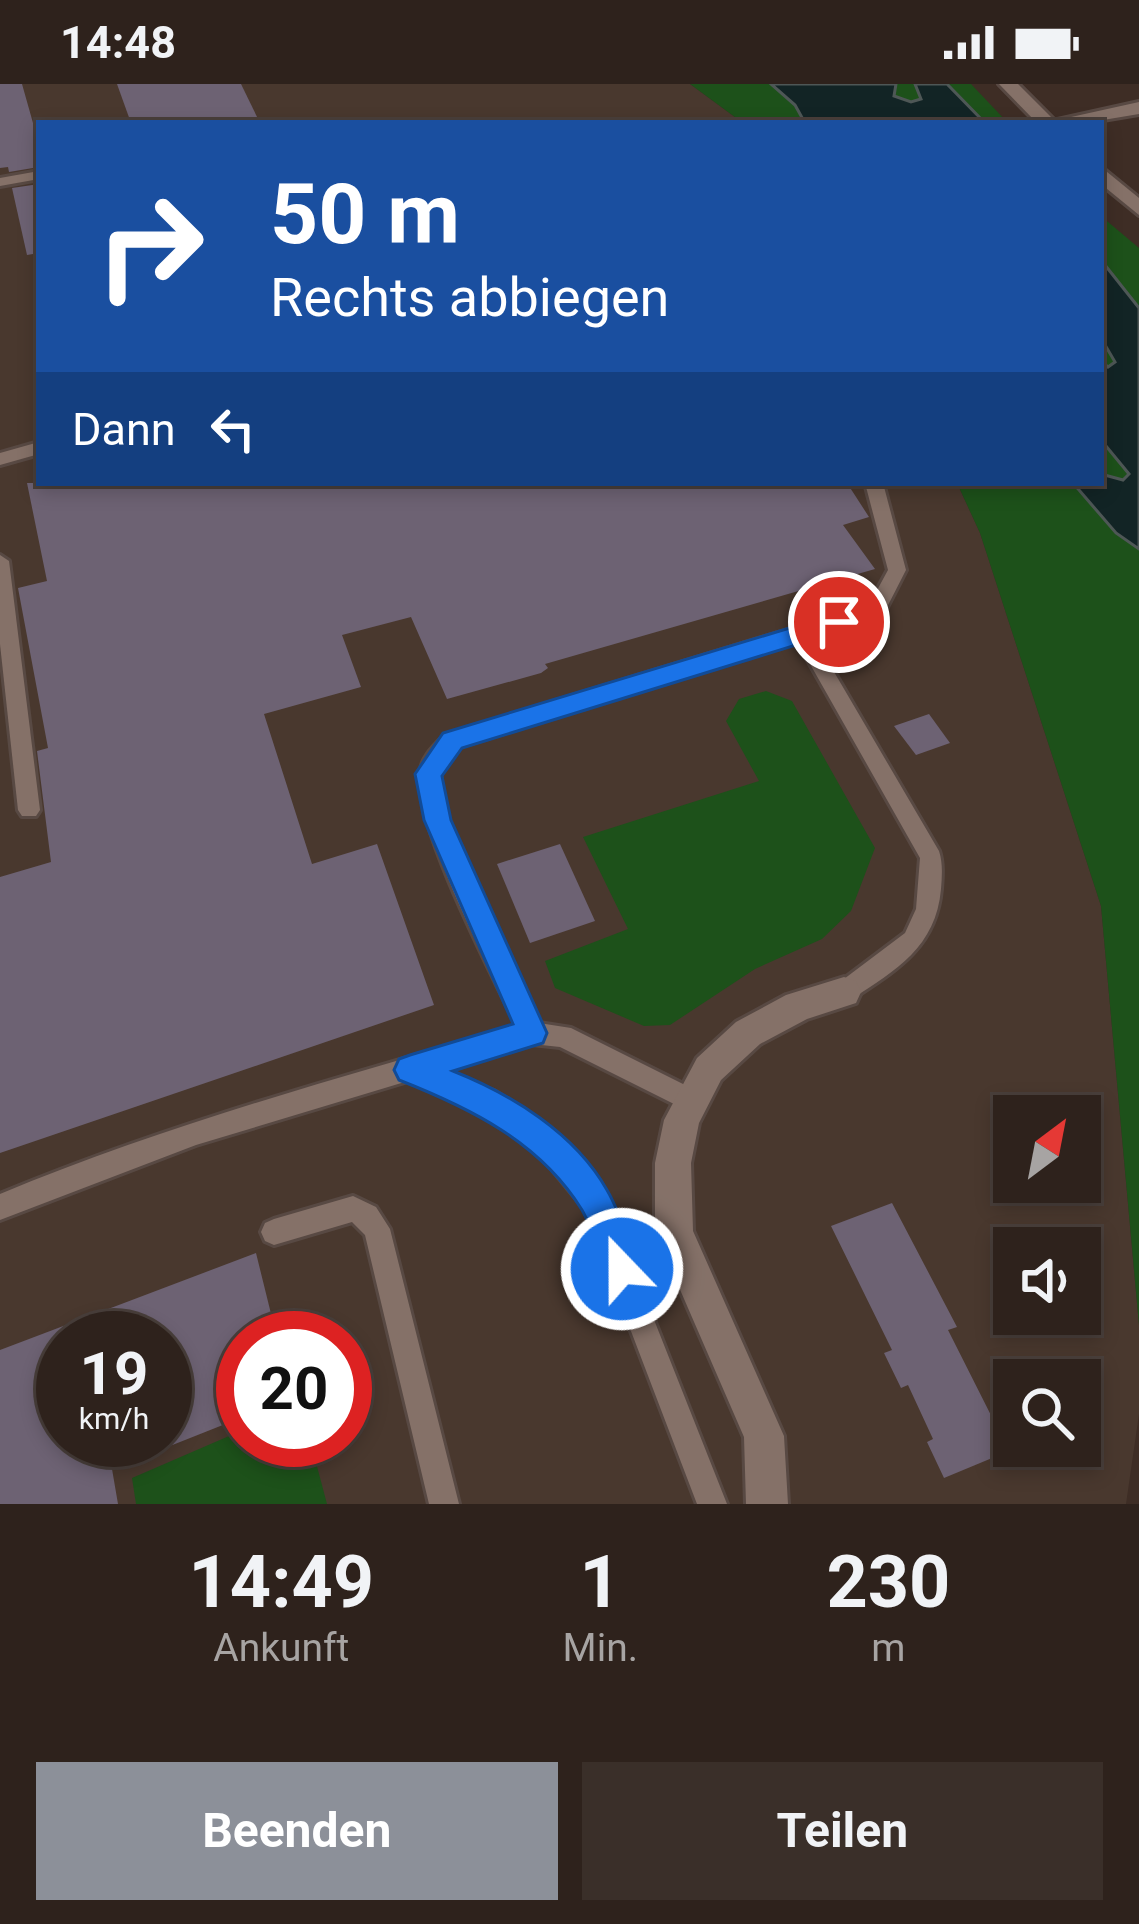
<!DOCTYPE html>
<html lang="de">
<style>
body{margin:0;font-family:Roboto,sans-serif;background:#3a2f29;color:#f1f3f6;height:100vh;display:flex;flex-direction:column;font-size:45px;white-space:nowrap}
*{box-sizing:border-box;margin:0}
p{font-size:39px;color:#a7a4a3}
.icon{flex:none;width:66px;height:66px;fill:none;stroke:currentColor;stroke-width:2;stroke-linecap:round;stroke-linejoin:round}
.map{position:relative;height:1420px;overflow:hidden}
.sheet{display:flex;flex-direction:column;background:#2e221c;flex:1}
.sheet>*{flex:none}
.top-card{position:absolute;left:36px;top:36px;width:1068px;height:366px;border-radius:0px;box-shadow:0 6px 18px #0003,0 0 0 3px #493f3b;background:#1a4fa0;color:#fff;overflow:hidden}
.needle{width:78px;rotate:32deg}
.controls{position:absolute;left:993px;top:1011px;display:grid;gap:24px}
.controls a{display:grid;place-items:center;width:108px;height:108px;border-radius:0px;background:#2e221c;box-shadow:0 6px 18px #0003,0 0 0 3px #493f3b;font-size:60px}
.speed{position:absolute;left:36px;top:1227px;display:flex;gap:24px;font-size:60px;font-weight:700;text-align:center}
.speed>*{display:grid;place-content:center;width:156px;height:156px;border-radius:50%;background:#2e221c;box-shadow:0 6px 18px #0003,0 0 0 3px #493f3b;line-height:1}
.speed small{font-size:30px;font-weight:400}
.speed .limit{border:18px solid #d22;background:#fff;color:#111}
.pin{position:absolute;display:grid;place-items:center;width:102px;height:102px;color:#fff;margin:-51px;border:6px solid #fff;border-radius:50%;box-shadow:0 3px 12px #0007}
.me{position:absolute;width:132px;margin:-66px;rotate:338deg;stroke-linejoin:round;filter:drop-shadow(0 0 9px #0008)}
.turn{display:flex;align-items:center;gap:42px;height:252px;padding:0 36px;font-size:54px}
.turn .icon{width:156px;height:156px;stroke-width:2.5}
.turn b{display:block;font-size:84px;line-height:102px}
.then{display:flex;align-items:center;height:114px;padding:0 36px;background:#0003;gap:24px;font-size:45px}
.eta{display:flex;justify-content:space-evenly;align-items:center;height:204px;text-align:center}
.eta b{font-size:72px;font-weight:700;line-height:84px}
.primary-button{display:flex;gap:24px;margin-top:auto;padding:24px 36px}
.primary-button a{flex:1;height:138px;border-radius:0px;background:#8c9099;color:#fff;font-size:48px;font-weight:700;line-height:138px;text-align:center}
.primary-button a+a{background:#3a2f29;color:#f1f3f6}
.status{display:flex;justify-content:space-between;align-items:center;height:84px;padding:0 60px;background:#2e221c;direction:ltr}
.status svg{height:33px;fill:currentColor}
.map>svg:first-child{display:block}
.industrial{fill:#49382e;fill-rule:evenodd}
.green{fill:#1d511a}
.water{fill:#122425;stroke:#4e5756;stroke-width:3}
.building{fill:#6d6273;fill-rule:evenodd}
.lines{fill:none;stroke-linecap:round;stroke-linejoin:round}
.service-casing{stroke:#584943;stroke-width:6}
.minor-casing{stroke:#584943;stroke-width:6}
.tertiary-casing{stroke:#584943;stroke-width:6}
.service{fill:#857168;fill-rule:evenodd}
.minor{fill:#857168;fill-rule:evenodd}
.tertiary{fill:#857168;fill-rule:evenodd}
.route{fill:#1a73e8;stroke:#114b97;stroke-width:3}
</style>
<div class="status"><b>14:48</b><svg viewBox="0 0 49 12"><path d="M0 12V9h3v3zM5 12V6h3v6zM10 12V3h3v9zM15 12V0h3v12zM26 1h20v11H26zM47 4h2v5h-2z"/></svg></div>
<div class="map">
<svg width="1139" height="1420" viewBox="0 0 1139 1420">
<rect width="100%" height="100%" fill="#3e2d25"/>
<!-- industrial -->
<path class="industrial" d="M 0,0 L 690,0 L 743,39 L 39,39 L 39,399 L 957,399 L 980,449 L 1101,822 L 1139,1241 L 1139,1330 L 1126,1420 L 0,1420 ZM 1014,1032 L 1080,1032 L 1080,1098 L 1014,1098 ZM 1014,1164 L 1080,1164 L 1080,1230 L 1014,1230 ZM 63,1254 L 165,1254 L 165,1356 L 63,1356 ZM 243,1254 L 345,1254 L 345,1356 L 243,1356 ZM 1014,1296 L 1080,1296 L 1080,1362 L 1014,1362 Z"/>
<!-- green -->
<g class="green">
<polygon points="690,0 971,0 1008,39 743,39"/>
<polygon points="1101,132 1139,164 1139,1241 1101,822 980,449 957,399 1101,399"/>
<polygon points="766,607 792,617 875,764 851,827 822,855 755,885 670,941 644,942 555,904 545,877 628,845 583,753 759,697 726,637 739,615"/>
<polygon points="243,1346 243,1356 310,1356 327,1420 136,1420 132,1394"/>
</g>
<!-- water -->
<g class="water">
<polygon points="771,0 896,0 894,12 911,18 921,15 915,0 947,0 985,39 805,39 795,21"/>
<polygon points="1101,176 1139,224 1139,465 1116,449 1073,399 1101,399 1101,390 1123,396 1129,390 1101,356 1101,277 1108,283 1115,278 1101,254"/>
</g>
<!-- building -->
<g class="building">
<polygon points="0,0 22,0 33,39 39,38 39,83 9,88 8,83 0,84"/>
<polygon points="117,0 241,0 260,39 131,39"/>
<polygon points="39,100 39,169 27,171 12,104"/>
<polygon points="27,399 847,399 869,433 843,441 875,485 545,580 548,584 541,589 447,615 411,533 342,551 361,603 264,630 312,780 377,760 434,921 0,1069 0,793 51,778 37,667 48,664 18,504 47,497"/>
<polygon points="929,630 950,659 916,671 894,642"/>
<polygon points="560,760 595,837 530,859 497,780"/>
<polygon points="892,1119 957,1243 948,1246 1009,1367 944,1394 927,1358 933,1355 908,1301 901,1304 884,1269 892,1266 831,1142"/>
<path d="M 256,1169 L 277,1254 L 243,1254 L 243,1333 L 112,1385 L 118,1420 L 0,1420 L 0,1266 ZM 63,1254 L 165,1254 L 165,1356 L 63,1356 Z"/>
</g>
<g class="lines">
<defs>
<g id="service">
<polygon points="39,87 39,95 0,102 0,94"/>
<polygon points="39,358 39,370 0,381 0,369"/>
<path d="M 865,399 L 883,399 L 906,486 L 883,531 L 813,552 L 939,767 C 943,779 942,792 941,805 C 936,863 896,886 852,915 L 844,918 L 836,915 L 832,908 L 836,901 L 905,849 L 916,825 L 920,774 L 797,557 L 459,663 L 440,686 C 442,758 507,873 539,939 L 571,944 L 701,1009 L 704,1017 L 701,1025 L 692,1029 L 560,963 L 532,960 L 441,987 L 494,1007 L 529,1029 L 557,1051 L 603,1107 L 727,1420 L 697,1420 L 584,1124 L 539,1069 L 476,1023 L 408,997 L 196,1061 L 0,1136 L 0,1110 C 168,1040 342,993 517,942 C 493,892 414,740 420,690 C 421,674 434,662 445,651 L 869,521 L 888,486 Z"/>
<polygon points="0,471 9,477 40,726 36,732 22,732 18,726 0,560"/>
<polygon points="353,1112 376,1123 390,1145 459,1420 429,1420 365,1151 352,1138 274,1161 265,1157 261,1148 265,1139 274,1135"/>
</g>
<g id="minor">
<polygon points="1139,18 1139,30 1085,39 1044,39"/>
<polygon points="844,893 856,897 861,908 856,919 807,935 760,960 721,996 699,1039 691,1079 693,1147 784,1352 788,1420 746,1420 744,1353 655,1148 655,1079 664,1036 697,974 736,938 786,911"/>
</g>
<g id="tertiary">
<polygon points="999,0 1018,0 1057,39 1037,39"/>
<polygon points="1101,83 1139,114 1139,131 1101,100"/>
</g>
</defs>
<!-- service casing -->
<use href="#service" class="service-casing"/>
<!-- minor casing -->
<use href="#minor" class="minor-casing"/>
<!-- tertiary casing -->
<use href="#tertiary" class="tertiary-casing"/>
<!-- service -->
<use href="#service" class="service"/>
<!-- minor -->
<use href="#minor" class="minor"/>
<!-- tertiary -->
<use href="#tertiary" class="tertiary"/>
</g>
<!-- route -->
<path class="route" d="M 839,529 L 852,538 L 848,545 L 462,664 L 442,692 L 451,736 L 547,949 L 543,959 L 453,987 C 511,1010 575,1049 607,1106 C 621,1130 629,1159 640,1185 L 635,1197 L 622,1202 L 610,1197 C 601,1175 594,1147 582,1126 C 540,1058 470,1024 399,996 L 394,986 L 399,975 L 410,971 L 513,940 L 424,736 L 415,690 L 443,649 Z"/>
</svg>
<div class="controls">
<a><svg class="needle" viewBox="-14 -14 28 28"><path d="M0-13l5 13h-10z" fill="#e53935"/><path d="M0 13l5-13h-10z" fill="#a7a4a3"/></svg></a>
<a><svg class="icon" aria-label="sound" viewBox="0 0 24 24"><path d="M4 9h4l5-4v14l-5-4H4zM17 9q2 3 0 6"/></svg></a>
<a><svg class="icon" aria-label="search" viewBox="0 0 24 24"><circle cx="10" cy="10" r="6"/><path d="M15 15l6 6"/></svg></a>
</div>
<div class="speed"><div>19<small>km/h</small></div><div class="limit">20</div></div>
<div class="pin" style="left:839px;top:538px;background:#d93025"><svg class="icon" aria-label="arrive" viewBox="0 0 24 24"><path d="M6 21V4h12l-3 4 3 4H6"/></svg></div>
<svg class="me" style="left:622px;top:1185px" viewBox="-20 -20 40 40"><circle r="17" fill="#1a73e8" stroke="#fff" stroke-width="3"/><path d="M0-11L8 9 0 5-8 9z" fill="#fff"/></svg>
<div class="top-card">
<div class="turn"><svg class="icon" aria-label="right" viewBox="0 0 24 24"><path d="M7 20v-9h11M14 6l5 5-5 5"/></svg><div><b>50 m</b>Rechts abbiegen</div></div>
<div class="then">Dann<svg class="icon" aria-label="left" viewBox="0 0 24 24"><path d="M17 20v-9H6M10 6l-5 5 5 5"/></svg></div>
</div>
</div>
<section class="sheet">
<div class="eta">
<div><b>14:49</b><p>Ankunft</p></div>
<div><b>1</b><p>Min.</p></div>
<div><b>230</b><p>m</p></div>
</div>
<div class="primary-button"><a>Beenden</a><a>Teilen</a></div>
</section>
